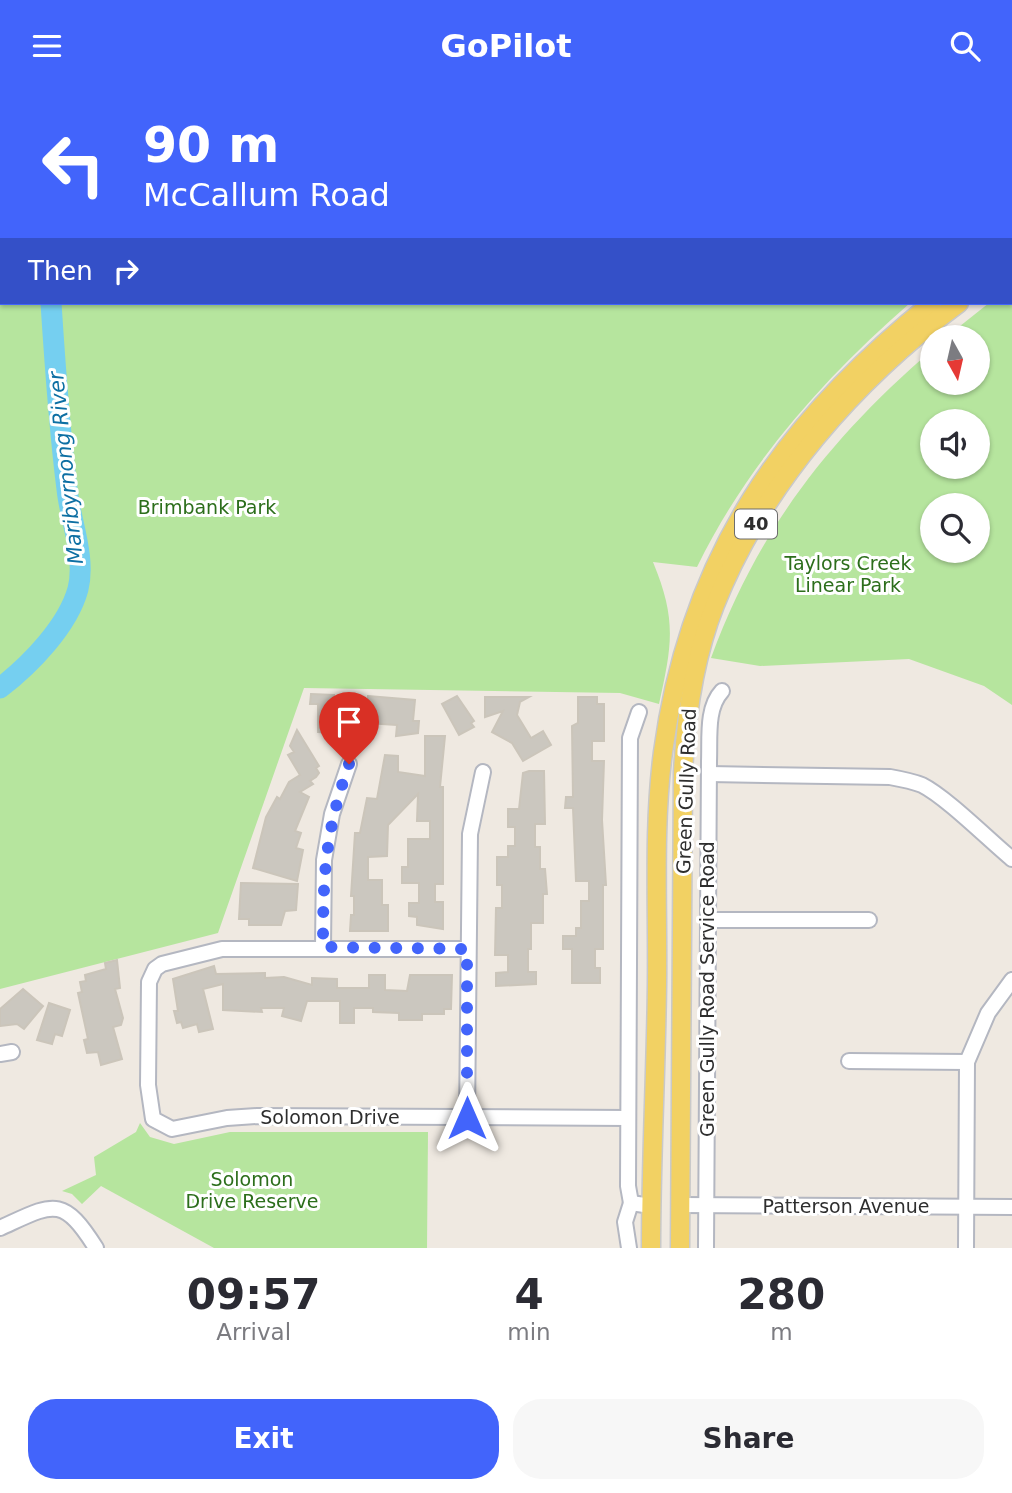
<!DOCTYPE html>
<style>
body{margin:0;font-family:"DejaVu Sans",sans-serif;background:#f7f7f7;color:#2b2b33;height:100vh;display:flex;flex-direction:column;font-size:26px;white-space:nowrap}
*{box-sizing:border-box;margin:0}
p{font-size:23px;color:#7c7c81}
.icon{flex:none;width:38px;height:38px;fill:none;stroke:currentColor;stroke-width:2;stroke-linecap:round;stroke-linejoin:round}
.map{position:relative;height:1157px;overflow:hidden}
.side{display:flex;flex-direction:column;background:#fff;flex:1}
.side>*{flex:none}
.hud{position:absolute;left:0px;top:0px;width:1013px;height:214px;box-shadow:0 2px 5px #0004;background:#4264fb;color:#fff;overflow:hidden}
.needle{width:46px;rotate:172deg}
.controls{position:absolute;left:920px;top:234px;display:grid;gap:14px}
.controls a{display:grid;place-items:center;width:70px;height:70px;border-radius:50%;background:#fff;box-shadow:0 2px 5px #0004;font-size:35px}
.pin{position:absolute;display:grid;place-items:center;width:60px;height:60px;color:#fff;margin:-72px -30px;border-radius:50% 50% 50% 0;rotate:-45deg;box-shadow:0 0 7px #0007}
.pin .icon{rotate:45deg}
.me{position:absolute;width:77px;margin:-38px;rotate:0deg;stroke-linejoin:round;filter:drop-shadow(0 0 5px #0008)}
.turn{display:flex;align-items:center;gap:24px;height:147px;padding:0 28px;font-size:32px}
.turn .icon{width:91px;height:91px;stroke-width:2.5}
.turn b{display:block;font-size:49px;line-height:60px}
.then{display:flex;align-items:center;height:66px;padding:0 28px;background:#0003;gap:14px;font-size:26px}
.eta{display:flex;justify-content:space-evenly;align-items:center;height:119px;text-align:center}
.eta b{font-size:42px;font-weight:800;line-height:49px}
.primary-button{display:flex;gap:14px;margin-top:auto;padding:14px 28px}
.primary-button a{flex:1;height:80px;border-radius:28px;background:#4264fb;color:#fff;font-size:28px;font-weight:800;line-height:80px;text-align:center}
.primary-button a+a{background:#f7f7f7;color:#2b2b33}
header{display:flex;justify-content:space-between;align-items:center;height:91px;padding:0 28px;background:#4264fb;color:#fff;font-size:32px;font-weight:800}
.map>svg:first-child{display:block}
.green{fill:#b6e59e;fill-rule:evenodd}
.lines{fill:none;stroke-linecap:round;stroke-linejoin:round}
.stream{stroke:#75cff0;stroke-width:3.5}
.river{stroke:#75cff0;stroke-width:21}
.building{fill:#cbc7bf;stroke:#cbc5ba;stroke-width:2}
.minor-casing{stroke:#b4b7c1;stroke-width:18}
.major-casing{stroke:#c9c9c9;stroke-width:21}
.minor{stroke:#fff;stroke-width:14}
.major{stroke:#f2d163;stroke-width:18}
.route{stroke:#4264fb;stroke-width:12;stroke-dasharray:0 21.6}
.labels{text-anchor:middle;stroke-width:6;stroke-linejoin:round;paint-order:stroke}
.shield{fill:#fff;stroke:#6d6d6d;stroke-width:2}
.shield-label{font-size:18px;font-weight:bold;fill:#2e2e2e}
.park-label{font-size:19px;fill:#2c6e1b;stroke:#fff}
.street-label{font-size:19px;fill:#2e2e2e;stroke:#fff}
.water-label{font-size:21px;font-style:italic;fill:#0d6fa3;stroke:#fff}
</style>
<header><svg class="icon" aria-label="menu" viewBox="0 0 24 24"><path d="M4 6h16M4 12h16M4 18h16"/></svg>GoPilot<svg class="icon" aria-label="search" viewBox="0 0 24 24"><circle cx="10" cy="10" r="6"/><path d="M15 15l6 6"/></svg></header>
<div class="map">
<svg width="1012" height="1157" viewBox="0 0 1012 1157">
<rect width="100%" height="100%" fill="#efe9e1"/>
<!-- green -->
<g class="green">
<path d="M 0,0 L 1012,0 L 1012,136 L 1012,2 L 2,2 L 2,212 L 910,212 C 823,288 748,372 697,476 L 653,471 C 677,529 672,554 659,613 L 620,602 L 304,597 L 218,842 L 0,898 Z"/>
<path d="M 1012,195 L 1012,614 L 984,595 L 909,568 L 760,575 L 711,567 C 759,437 829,348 933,258 L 933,292 L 978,292 L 978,247 L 945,247 L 989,212 L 1012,212 ZM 933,331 L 978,331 L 978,376 L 933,376 ZM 933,415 L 978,415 L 978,460 L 933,460 Z"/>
<polygon points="140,1032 150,1046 174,1053 230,1041 428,1041 427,1157 214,1157 101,1095 82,1113 72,1103 62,1100 96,1084 94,1066 136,1041"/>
</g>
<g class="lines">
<!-- stream -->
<g class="stream">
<polyline points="234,0 245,2"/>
<polyline points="649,0 652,2"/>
<polyline points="284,2 305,0"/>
</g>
<!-- river -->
<g class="river">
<polyline points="39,2 39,0"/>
<path d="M 0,597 C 30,574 68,535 78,498 C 86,466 70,429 67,398 C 59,336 55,274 51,212"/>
</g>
</g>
<!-- building -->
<g class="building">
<polygon points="311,603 334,604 333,642 318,641 318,613 310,613"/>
<polygon points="368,605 415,609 413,630 419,630 418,642 396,645 397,634 367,632"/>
<polygon points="457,605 474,630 471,632 474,636 459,644 442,613"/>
<polygon points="485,606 529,606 520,611 517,624 531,647 543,640 551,654 523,670 512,652 492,641 503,620 485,626"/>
<polygon points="578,606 597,606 597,613 604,613 604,650 592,650 592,670 604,670 602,729 606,794 603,794 603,858 595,858 595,877 600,877 600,892 572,892 572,858 563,858 563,845 576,845 576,837 581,837 581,810 589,810 589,790 576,790 573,717 565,717 566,706 573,706 572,635 578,632"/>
<polygon points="297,639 319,675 316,677 319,682 316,686 310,690 313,693 300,701 309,706 295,740 301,742 296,757 303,759 297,790 253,777 266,726 277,706 280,708 289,691 300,684 288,664 294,661 290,655"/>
<polygon points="425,645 445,645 440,696 443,696 443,793 435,793 435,811 443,811 443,838 417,834 417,826 409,825 409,812 419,812 419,792 402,792 402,776 408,776 408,748 430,748 430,730 417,730 418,703 388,734 387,765 368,766 368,789 382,789 382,814 388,814 388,840 350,840 351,824 354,824 354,805 351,805 355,742 360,742 367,707 377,708 385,664 398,665 398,681 425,685"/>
<polygon points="529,680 544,680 545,733 535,733 535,756 540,756 540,778 545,778 547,803 543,803 543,832 531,832 531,858 528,858 528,881 536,881 536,893 496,895 496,882 508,881 508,864 495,864 496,817 502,817 502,794 497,794 497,766 508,766 508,755 515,755 515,736 508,736 508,718 519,718 523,682"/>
<polygon points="241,792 298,793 296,819 285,820 281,834 249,834 249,828 239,828"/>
<polygon points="117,869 120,897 115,898 123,927 121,934 113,936 122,968 101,974 98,961 87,962 84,949 88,948 78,902 82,901 80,891 86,890 85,884 106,878 105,872"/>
<polygon points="214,875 216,883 265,882 265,887 284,886 312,894 312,887 337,888 337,897 369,897 369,884 385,884 385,899 407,900 410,884 452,884 451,918 444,918 444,923 422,923 422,929 399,929 399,922 373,921 373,917 354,917 354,932 340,932 340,910 307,910 301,930 282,925 284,917 261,917 262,921 223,919 223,893 203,898 213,938 199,941 197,933 183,937 181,931 177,932 174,920 178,920 173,888"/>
<polygon points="23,898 43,915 24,938 17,933 0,935 0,918"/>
<polygon points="49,912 70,919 62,945 55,943 52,953 37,949"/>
</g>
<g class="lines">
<defs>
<g id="minor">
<polyline points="639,621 630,647 628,1095 631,1112 651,1115"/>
<path d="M 709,683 L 890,686 C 901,688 912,690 922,694 C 946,706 989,749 1012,768"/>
<polyline points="708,829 869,829"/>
<polyline points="323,856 324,769 332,723 349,673"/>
<polyline points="467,858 222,858 162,873 155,878 149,891 148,994 153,1028 172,1038 227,1027 257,1025 628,1027"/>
<polyline points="0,963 12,961"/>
<polyline points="849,970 967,971"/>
<polyline points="467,1027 470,743 483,681"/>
<polyline points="680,1114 1012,1116"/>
<path d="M 0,1137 C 53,1113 62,1103 96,1157"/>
<polyline points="629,1157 625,1131 631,1112"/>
<path d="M 706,1157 L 709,670 C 710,647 706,617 722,600"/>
<polyline points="966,1157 967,971 988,922 1012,889"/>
</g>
<g id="major">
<polyline points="1012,153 1012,152"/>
<path d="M 651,1157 C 651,1069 656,981 657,893 C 658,816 653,737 663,661 C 689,467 781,333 932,212"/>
<path d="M 680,1157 L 683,681 C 686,624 694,567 715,514 C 762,394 856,288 959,212"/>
</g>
</defs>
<!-- minor casing -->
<use href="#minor" class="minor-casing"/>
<!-- major casing -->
<use href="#major" class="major-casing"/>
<!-- minor -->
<use href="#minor" class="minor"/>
<!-- major -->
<use href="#major" class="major"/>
</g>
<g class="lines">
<!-- route -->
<path class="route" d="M 349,673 C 325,742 323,784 323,856 L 467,858 L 467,1027"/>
</g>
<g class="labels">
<!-- shield labels -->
<rect class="shield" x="735" y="418.5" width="42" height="29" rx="5"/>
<g class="shield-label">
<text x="756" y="439">40</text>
</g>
<!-- park labels -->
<g class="park-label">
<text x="207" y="423">Brimbank Park</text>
<text x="848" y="479">Taylors Creek<tspan x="848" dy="22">Linear Park</tspan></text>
<text x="252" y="1095">Solomon<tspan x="252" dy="22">Drive Reserve</tspan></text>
</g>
<!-- street labels -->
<g class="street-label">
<text transform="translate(686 700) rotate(-88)" y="7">Green Gully Road</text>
<text transform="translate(707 898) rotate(-90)" y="7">Green Gully Road Service Road</text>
<text x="330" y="1033">Solomon Drive</text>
<text x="846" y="1122">Patterson Avenue</text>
</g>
<!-- water labels -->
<g class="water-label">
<text transform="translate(66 377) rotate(-96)" y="7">Maribyrnong River</text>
</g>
</g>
</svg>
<div class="controls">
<a><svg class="needle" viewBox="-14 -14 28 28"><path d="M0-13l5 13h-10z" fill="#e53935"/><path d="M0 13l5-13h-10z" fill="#7c7c81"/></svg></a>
<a><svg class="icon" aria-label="sound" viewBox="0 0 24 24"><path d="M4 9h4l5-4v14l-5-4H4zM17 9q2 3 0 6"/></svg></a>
<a><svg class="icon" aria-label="search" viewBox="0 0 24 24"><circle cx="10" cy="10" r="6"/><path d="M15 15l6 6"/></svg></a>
</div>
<div class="pin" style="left:349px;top:673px;background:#d93025"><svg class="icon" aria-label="arrive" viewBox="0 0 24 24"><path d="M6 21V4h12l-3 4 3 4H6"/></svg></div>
<svg class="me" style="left:467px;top:1027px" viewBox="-20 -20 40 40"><path d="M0-17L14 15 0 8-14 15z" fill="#4264fb" stroke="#fff" stroke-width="4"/></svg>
<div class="hud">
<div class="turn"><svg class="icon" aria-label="left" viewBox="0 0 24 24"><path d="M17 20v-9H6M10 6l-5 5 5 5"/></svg><div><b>90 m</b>McCallum Road</div></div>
<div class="then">Then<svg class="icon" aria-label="right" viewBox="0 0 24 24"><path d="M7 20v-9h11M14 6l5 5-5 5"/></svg></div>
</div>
</div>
<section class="side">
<div class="eta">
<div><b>09:57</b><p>Arrival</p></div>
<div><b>4</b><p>min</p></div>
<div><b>280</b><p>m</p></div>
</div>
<div class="primary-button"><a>Exit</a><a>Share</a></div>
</section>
